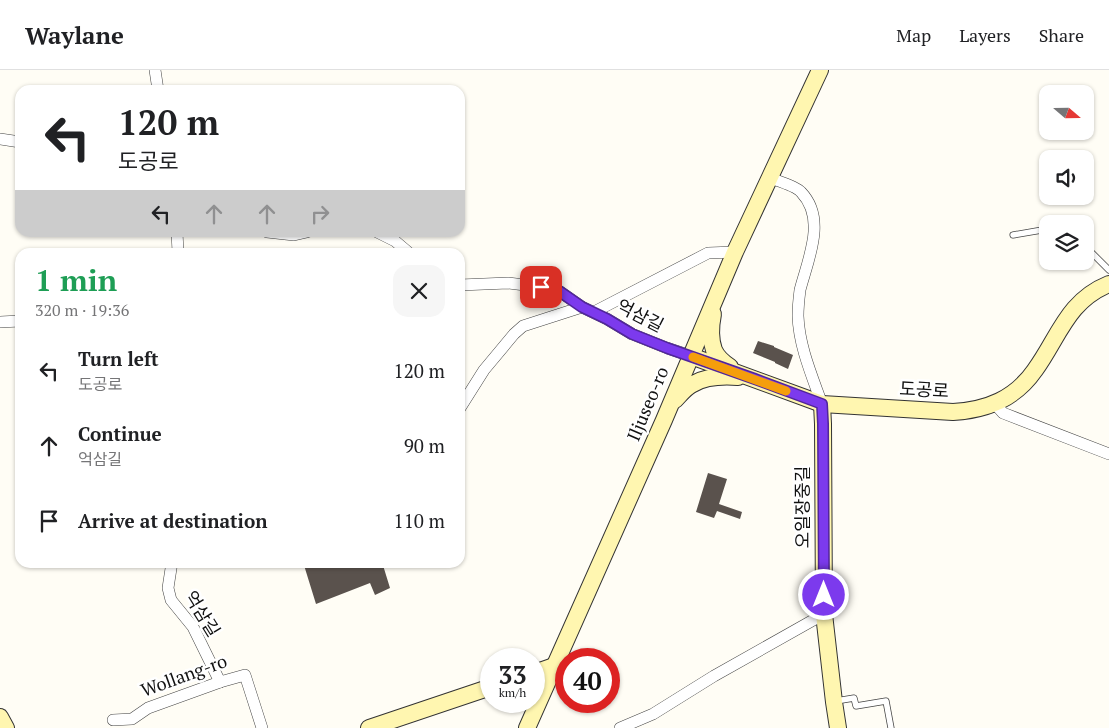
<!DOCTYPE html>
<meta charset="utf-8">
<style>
body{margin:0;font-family:"PT Serif","Noto Sans KR",serif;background:#f6f6f6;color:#202124;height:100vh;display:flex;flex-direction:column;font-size:19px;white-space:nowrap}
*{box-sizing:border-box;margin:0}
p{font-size:16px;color:#757577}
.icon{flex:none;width:28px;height:28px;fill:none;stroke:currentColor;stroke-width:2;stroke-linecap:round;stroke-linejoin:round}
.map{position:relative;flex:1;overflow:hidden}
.side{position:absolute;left:15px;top:178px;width:450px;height:320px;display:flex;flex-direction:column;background:#fff;border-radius:15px;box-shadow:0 1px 4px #0004}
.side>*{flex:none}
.banner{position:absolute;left:15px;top:15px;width:450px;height:152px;border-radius:15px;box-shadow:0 1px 4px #0004;background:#fff;color:#202124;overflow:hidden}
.needle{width:32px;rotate:110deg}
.tools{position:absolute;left:1039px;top:15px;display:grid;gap:10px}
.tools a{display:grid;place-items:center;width:55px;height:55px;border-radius:10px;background:#fff;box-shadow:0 1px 4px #0004;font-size:25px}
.speed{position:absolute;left:480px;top:578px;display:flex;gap:10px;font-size:25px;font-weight:700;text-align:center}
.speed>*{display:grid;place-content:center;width:65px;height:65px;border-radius:50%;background:#fff;box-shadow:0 1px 4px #0004;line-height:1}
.speed small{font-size:12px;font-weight:400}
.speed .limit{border:8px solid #d22;background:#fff;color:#111}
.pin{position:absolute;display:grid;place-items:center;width:42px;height:42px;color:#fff;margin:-21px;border-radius:10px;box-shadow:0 2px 8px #0006}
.me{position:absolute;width:55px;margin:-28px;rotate:0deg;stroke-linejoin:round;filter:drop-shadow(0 0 4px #0008)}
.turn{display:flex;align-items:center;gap:18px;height:105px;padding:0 20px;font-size:22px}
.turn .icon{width:65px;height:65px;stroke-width:2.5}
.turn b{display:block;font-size:35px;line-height:42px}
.lanes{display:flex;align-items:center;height:48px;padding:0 20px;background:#0003;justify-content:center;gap:25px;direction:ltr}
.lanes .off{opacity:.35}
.round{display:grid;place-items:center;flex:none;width:52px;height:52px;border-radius:15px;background:#f6f6f6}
.overview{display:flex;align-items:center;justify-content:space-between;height:85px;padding:0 20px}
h1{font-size:30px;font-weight:700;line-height:38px;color:#1e9e55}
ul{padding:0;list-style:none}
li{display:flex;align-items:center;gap:15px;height:75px;padding:0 20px}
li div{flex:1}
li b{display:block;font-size:19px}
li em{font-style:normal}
header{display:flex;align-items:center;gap:30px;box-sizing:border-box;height:70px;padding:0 25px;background:#fff;border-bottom:1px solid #e0e0e0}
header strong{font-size:24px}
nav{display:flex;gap:28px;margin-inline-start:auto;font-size:18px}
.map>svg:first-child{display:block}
.building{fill:#5a524d}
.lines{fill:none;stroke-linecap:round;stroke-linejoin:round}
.lane-casing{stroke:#444;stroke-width:7}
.street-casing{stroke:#444;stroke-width:12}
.secondary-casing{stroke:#333;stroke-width:18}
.lane{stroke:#fff;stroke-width:5.5}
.street{stroke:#fff;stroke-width:11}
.secondary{stroke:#fff6b0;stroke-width:16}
.route-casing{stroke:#51269a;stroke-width:12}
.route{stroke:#7c3aed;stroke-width:9}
.slow{stroke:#f59e0b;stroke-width:9}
.labels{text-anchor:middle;stroke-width:5;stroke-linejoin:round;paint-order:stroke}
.street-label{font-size:18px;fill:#111;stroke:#fff}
</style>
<header>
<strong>Waylane</strong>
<nav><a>Map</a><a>Layers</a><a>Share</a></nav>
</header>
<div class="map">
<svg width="1109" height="658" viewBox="0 0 1109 658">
<rect width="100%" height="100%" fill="#fffdf5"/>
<!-- building -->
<g class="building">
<polygon points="758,271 774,276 774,277 793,285 788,299 775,293 775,292 753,283"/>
<polygon points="708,403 727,409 719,434 742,442 740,449 717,441 714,448 696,442"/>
<polygon points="303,492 382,492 390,518 375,525 370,513 316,534"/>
</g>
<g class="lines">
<defs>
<g id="lane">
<polyline points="1013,165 1048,159"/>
<polyline points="1085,176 1109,200"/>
<polyline points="836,631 854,628 856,636 886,631 891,658"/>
</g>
<g id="street">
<polyline points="155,0 158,20"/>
<polyline points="0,69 20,72"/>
<path d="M 770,108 C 778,111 796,116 801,122 C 827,149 808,189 800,220 C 799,228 798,238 798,246 C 799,276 812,306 822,334"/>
<polyline points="177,162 178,182"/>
<polyline points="267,162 294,165 307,162"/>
<polyline points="377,162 395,171 408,182"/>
<polyline points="460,215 508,213 541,217 559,221 582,237 607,249 632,264 667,278 691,286"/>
<polyline points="594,242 708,183 735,182"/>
<polyline points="0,252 20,251"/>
<polyline points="995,334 1003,343 1109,384"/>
<polyline points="460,338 484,300 514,264 523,256 582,237"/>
<polyline points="172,492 168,518 171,530 193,557 220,612"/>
<polyline points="113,650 132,649 148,638 220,612 245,605 262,658"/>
<polyline points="620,658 653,644 714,606 824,544"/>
</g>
<g id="secondary">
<path d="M 713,244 C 711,254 710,269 714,280 C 717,287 724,293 730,297"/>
<path d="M 691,286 L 822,334 L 953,342 C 987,340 1015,329 1035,300 C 1059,267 1067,231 1109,214"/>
<path d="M 675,330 C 680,325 686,317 693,314 C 706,306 724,306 738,307"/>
<polyline points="822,334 823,354 824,544 834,632 838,658"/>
<polyline points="534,603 554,596"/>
<polyline points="0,647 6,658"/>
<polyline points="369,658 491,617"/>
<polyline points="527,658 664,350 735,182 820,0"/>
</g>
</defs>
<!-- lane casing -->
<use href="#lane" class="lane-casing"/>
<!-- street casing -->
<use href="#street" class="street-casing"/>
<!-- secondary casing -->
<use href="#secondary" class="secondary-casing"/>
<!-- lane -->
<use href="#lane" class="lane"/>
<!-- street -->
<use href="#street" class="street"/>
<!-- secondary -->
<use href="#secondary" class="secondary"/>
</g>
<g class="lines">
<defs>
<polyline id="route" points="541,217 559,221 582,237 607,249 632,264 667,278 755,309 822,334 823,354 824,525"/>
</defs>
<!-- route casing -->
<use href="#route" class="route-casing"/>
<!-- route -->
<use href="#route" class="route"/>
<!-- slow -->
<polyline class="slow" points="693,287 786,321"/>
</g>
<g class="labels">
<!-- street labels -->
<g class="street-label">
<text transform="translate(640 246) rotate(27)" y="6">억삼길</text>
<text transform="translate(924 320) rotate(3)" y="6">도공로</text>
<text transform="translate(648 334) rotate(-67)" y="6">Iljuseo-ro</text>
<text transform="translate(803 437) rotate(-90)" y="6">오일장중길</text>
<text transform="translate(202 544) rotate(58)" y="6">억삼길</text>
<text transform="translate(184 606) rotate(-20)" y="6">Wollang-ro</text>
</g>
</g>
</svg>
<div class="tools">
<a><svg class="needle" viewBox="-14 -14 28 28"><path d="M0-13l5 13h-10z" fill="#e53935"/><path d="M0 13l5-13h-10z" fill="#757577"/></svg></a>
<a><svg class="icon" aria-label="sound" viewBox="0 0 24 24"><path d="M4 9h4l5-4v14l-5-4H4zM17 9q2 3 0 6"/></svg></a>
<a><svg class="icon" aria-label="layers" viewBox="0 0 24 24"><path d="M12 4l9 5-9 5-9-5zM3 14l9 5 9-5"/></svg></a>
</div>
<div class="speed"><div>33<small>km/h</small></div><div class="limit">40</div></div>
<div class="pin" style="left:541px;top:217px;background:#d93025"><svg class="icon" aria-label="arrive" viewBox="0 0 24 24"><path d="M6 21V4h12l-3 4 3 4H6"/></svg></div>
<svg class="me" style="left:824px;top:525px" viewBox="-20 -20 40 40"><circle r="17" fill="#7c3aed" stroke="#fff" stroke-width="3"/><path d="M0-11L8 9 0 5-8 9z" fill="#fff"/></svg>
<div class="banner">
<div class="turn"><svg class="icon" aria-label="left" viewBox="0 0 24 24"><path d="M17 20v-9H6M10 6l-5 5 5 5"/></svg><div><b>120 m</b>도공로</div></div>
<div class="lanes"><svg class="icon" aria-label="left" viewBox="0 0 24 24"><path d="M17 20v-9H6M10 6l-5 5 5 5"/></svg><svg class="icon off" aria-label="ahead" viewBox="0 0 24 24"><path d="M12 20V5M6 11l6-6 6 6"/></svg><svg class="icon off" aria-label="ahead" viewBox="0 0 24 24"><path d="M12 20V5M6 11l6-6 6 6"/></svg><svg class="icon off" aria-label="right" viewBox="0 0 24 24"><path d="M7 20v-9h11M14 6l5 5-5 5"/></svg></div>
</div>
<section class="side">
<div class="overview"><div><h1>1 min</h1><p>320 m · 19:36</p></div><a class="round"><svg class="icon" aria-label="close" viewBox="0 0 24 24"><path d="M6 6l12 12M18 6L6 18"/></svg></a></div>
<ul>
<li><svg class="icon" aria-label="left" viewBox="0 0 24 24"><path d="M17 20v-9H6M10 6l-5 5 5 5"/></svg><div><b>Turn left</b><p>도공로</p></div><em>120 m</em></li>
<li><svg class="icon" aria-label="ahead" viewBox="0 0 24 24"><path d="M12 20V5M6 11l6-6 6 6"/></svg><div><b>Continue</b><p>억삼길</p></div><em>90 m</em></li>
<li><svg class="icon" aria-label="arrive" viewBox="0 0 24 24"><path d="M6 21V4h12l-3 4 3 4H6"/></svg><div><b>Arrive at destination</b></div><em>110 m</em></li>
</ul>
</section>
</div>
